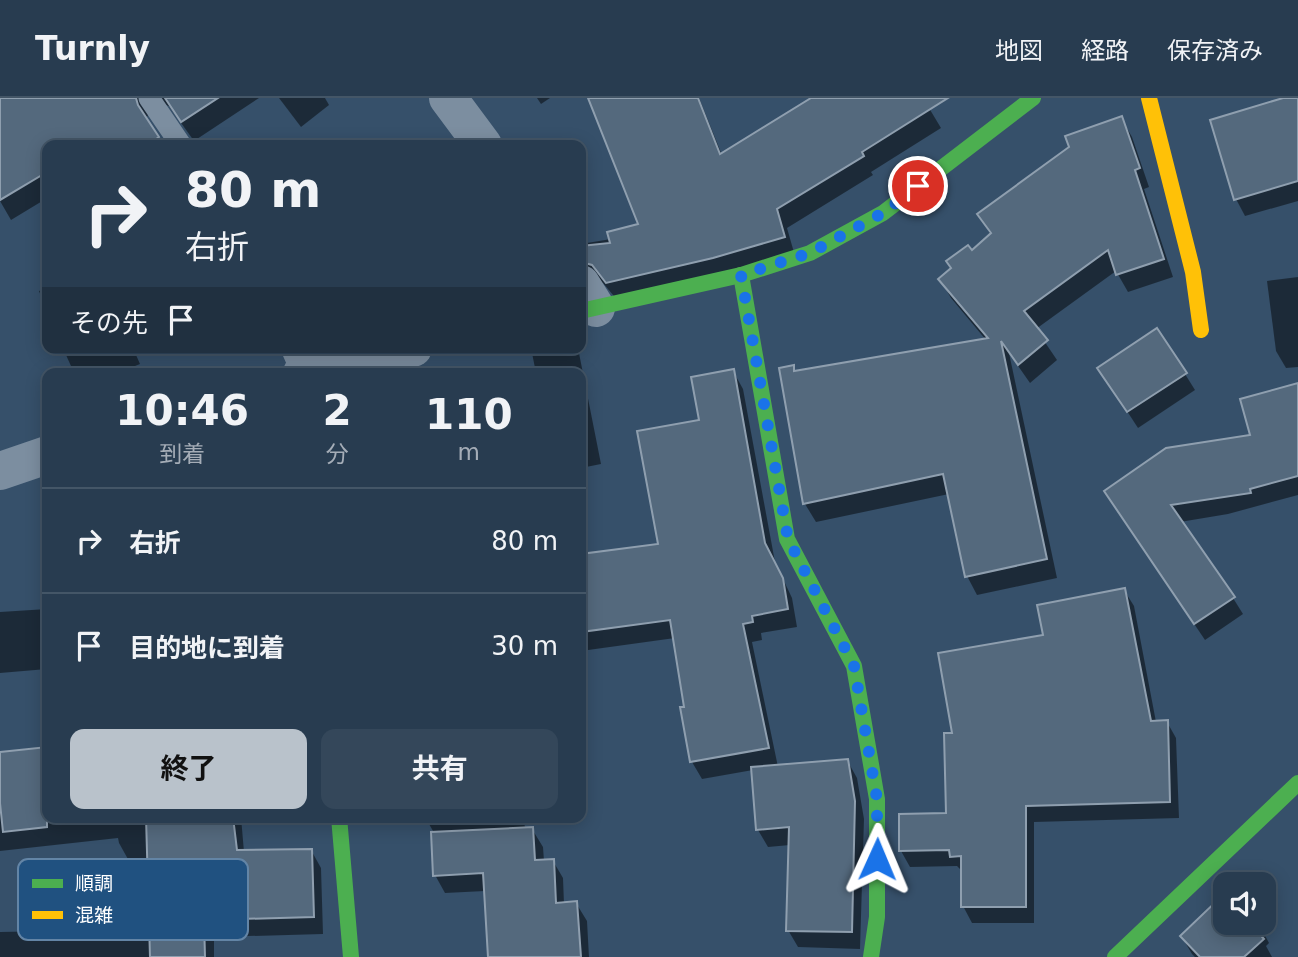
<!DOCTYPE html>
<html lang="ja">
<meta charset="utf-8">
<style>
body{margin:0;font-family:"DejaVu Sans","Noto Sans JP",sans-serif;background:#34475a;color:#f1f3f6;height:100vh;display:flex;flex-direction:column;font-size:26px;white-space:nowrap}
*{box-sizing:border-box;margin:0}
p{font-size:23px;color:#a5adb7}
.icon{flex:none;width:38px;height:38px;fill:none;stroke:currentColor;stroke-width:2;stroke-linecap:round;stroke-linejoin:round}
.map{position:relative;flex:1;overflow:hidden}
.drawer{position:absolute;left:42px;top:270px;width:544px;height:455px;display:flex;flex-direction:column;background:#283c50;border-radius:14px;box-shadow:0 4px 18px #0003,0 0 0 2px #445667}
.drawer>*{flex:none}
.top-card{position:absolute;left:42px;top:42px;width:544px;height:214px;border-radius:14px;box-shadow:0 4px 18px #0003,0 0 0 2px #445667;background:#283c50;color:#f1f3f6;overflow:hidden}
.fabs{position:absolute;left:1213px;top:774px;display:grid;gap:14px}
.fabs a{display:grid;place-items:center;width:63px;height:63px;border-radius:14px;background:#283c50;box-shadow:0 4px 18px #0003,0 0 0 2px #445667;font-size:35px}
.pin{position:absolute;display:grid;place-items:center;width:60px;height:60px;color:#fff;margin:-30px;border:4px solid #fff;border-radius:50%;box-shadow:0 2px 7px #0007}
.me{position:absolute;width:77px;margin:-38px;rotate:1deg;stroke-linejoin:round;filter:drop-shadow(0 0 5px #0008)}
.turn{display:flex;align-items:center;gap:24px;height:147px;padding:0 28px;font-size:32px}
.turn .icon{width:91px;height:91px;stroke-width:2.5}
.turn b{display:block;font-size:49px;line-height:60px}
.then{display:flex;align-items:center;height:66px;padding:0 28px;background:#0003;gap:14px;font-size:26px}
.eta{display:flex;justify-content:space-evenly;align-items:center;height:119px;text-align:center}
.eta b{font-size:42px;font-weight:700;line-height:49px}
.button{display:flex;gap:14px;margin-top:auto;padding:14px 28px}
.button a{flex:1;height:80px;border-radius:14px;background:#b9c2cb;color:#111;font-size:28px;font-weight:700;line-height:80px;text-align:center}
.button a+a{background:#34475a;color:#f1f3f6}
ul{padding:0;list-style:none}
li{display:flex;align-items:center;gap:21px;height:105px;padding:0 28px;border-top:2px solid #445667}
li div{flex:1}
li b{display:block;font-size:26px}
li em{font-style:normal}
header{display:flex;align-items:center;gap:42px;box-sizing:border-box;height:98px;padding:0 35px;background:#283c50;border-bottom:2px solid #445667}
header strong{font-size:33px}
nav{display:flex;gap:38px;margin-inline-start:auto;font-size:24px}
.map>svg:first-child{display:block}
.shadow{fill:#0007}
.building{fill:#54697d;stroke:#8f9faf;stroke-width:2}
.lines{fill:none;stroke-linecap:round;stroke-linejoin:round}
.lane{stroke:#7c8ea0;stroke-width:21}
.street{stroke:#7c8ea0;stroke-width:38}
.fast{stroke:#4caf50;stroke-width:16}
.slow{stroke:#ffc107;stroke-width:16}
.route{stroke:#1a73e8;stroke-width:12;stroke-dasharray:0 21.6}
.key{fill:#205180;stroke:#6385a6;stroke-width:2}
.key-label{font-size:19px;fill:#fff}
</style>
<header>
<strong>Turnly</strong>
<nav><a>地図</a><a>経路</a><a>保存済み</a></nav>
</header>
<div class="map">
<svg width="1298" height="859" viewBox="0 0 1298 859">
<rect width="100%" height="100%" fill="#36506a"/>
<!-- shadow -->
<g class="shadow">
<polygon points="0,0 259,0 194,43 169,8 161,6 152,9 146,21 163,47 47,47 47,108 44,102 11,122 0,103"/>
<polygon points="279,0 325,0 329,7 301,29"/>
<polygon points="537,0 550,0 541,6"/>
<polygon points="610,0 699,0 722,57 815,0 923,0 941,30 871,74 873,77 787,130 795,158 618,203 603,185 591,183 581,186 581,146 611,141 641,128"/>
<polygon points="1289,0 1298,0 1298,103 1245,118 1236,101"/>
<polygon points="1121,20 1132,39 1149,89 1144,91 1173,179 1128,194 1116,173 1036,231 1057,262 1030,285 1009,255 1057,480 977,497 967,478 949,396 816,424 805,406 781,271 793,269 796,275 986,242 951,200 940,181 991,137 979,116"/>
<polygon points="1298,179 1298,269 1286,270 1276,253 1267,183"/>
<polygon points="47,190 47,213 39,193"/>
<polygon points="63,250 133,250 140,266 118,275 74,275"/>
<polygon points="531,250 578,250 601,366 581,370 581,275 536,275"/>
<polygon points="733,273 743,291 775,464 792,500 797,529 761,535 762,542 752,544 778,669 847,662 857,680 864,721 860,851 798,849 788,832 790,747 768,749 758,732 753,672 702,681 692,664 682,611 686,610 675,540 581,553 581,458 660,447 701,323"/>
<polygon points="1185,276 1195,292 1138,330 1110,287"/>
<polygon points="1298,287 1298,397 1228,416 1180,424 1107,394 1252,339"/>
<polygon points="1153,465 1233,500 1243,516 1205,542"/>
<polygon points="1124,492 1134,508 1156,624 1167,624 1176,640 1179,720 1034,724 1034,825 972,825 963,808 963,774 957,768 910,769 901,753 948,716 954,636 1045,539"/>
<polygon points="47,511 47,571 0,575 0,514"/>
<polygon points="47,651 47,719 241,719 244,754 311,752 321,770 323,836 214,839 214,859 0,859 0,834 151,831 149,761 129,763 119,745 118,740 0,753 0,656"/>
<polygon points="425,719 524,719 525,731 532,731 543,749 544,763 553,763 563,780 564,806 576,805 587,823 589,859 490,859 485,793 445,795 435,777 433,733"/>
<polygon points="1225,798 1225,824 1260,828 1269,845 1266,848 1272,859 1195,859 1192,856 1182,839"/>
</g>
<!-- building -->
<g class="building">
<polygon points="0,0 136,0 138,7 159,39 147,47 47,47 47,74 0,102"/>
<polygon points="165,0 218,0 181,24"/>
<polygon points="588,0 698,0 720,56 811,0 948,0 862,54 864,58 777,111 785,139 713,160 606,185 592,167 581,164 581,148 610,145 607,134 638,126"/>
<polygon points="1283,0 1298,0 1298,83 1234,102 1210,22"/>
<polygon points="1122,18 1140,70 1135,72 1164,161 1116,177 1108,152 1024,213 1048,242 1018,267 1001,243 1047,461 965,479 943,376 803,406 779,270 794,267 794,273 988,240 938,181 951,170 946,163 968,147 972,152 991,135 977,116 1069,49 1065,38"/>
<polygon points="1157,230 1187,275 1127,314 1097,270"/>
<polygon points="734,271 765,445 783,480 788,511 752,518 753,524 743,526 769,650 690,664 680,609 684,609 670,522 581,534 581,456 658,446 637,333 699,322 691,279"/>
<polygon points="1298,285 1298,378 1250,391 1251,395 1171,407 1235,499 1194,526 1104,393 1166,350 1250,337 1240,301"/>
<polygon points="1125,490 1151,623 1168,622 1170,704 1026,708 1026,809 961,809 961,758 950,759 949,752 899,753 899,716 946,715 944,635 952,635 938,555 1043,537 1037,507"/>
<polygon points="47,649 47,729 3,734 0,705 0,654"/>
<polygon points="848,661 855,703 852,834 786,833 789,729 756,732 751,669"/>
<polygon points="146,719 233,719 237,752 312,751 314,819 204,822 205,859 150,859"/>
<polygon points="533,729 535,762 554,761 556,805 577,803 581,859 488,859 483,775 433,778 431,734"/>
<polygon points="1225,795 1225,824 1264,824 1264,820 1266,822 1256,832 1264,841 1244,859 1200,859 1180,838"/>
</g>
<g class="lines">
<!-- lane -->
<g class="lane">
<polyline points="149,0 181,47"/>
<polyline points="291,250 302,275"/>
</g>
<!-- street -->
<g class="street">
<polyline points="448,0 483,47"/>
<polyline points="581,186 596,210"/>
<polyline points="302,275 413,250"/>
<polyline points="0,373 47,357"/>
</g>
<!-- fast -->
<g class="fast">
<polyline points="741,177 787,441 854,568 877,701 877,819 871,859"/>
<polyline points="581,213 741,177 810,155 883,115 1033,0"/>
<polyline points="339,719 351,859"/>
<polyline points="1115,859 1298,685"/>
</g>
<!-- slow -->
<polyline class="slow" points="1149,0 1193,174 1201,232"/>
</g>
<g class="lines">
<!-- route -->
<polyline class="route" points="877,761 877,701 854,568 788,441 741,177 810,155 883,115 918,88"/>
</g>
<!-- legend -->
<rect x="18" y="761" width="230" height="81" rx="10" class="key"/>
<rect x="32" y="781" width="31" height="9" fill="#4caf50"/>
<rect x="32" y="813" width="31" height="8" fill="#ffc107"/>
<g class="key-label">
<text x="75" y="792">順調</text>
<text x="75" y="824">混雑</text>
</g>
</svg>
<div class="fabs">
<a><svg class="icon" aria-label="sound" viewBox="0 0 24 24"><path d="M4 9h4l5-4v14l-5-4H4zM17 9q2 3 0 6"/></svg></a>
</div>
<div class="pin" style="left:918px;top:88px;background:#d93025"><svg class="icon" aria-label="arrive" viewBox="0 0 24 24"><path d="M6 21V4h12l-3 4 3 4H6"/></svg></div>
<svg class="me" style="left:877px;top:761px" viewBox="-20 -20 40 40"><path d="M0-17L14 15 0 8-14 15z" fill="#1a73e8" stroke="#fff" stroke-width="4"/></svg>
<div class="top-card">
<div class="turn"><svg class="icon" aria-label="right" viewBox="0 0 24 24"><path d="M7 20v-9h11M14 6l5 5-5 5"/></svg><div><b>80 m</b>右折</div></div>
<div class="then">その先<svg class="icon" aria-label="arrive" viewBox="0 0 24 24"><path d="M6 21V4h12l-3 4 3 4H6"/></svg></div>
</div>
<section class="drawer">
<div class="eta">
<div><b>10:46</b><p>到着</p></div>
<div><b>2</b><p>分</p></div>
<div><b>110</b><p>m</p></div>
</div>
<ul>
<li><svg class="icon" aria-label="right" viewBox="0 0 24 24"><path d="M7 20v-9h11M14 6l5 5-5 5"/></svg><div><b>右折</b></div><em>80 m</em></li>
<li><svg class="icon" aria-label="arrive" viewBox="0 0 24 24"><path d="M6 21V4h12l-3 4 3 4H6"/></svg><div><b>目的地に到着</b></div><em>30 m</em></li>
</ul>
<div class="button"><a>終了</a><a>共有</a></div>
</section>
</div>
